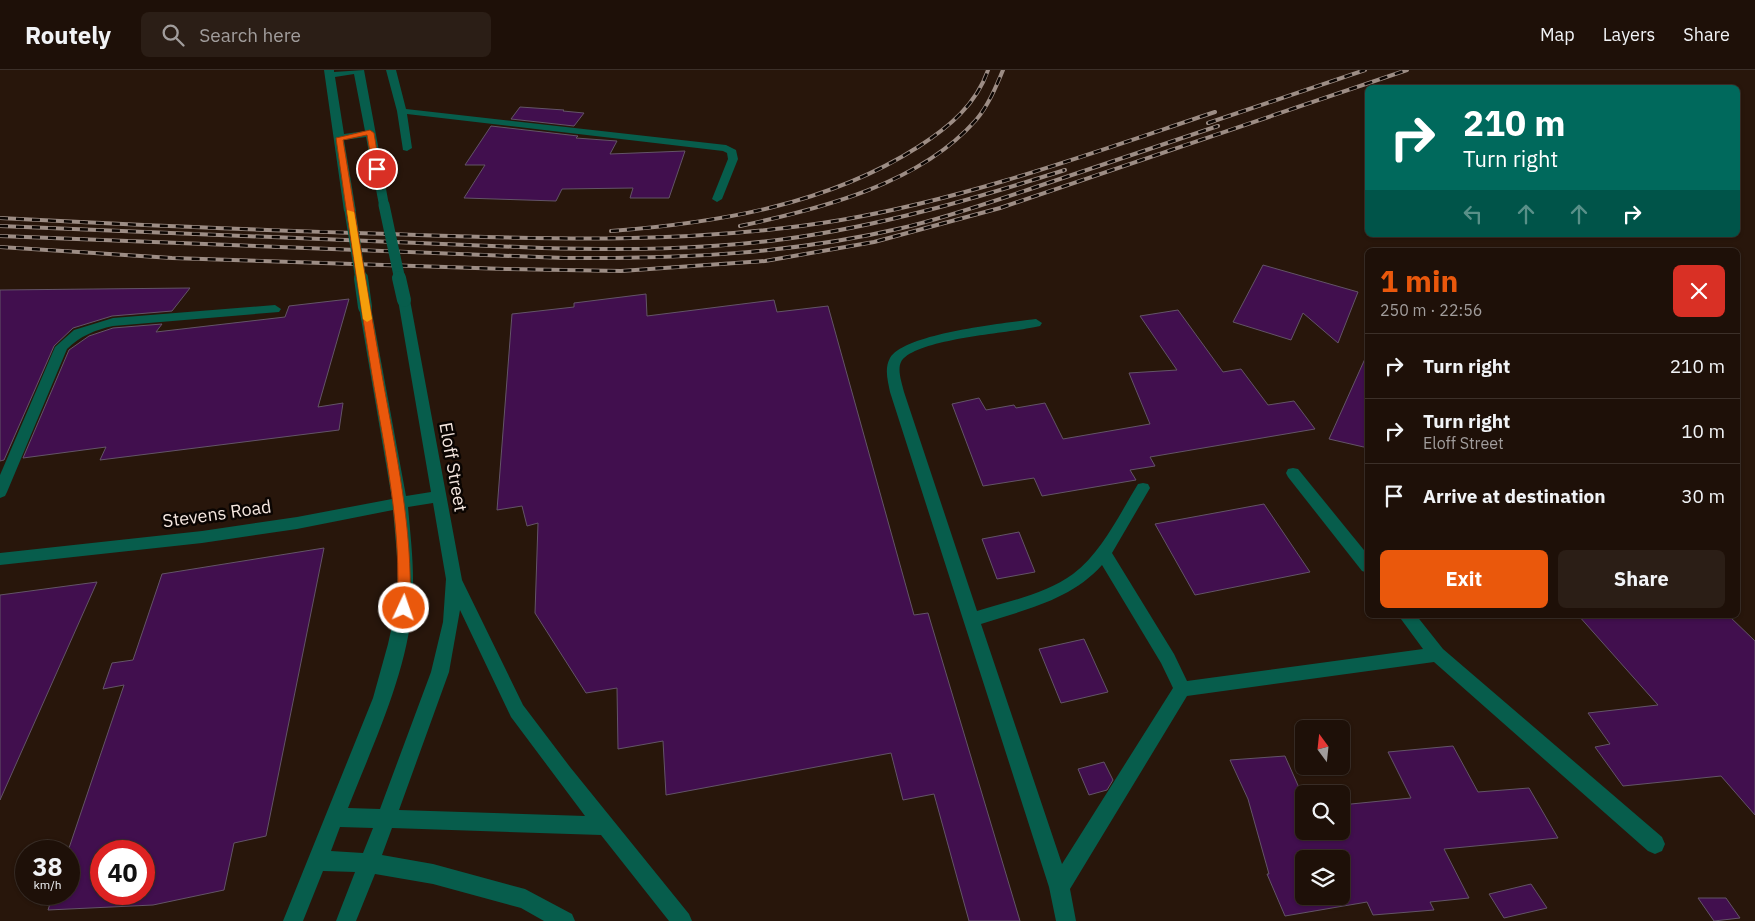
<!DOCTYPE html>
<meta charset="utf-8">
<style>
body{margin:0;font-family:"IBM Plex Sans",sans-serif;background:#2b1e16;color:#f1f3f6;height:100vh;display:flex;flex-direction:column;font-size:19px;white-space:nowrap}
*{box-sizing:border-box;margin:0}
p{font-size:16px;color:#a19d9c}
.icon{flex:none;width:28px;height:28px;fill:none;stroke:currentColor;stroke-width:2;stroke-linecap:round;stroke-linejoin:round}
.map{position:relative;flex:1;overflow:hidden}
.details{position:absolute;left:1365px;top:178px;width:375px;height:370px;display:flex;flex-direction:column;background:#1e1008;border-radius:8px;box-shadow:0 1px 4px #0004,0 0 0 1px #3c3029}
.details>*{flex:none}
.top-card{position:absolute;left:1365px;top:15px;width:375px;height:152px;border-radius:8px;box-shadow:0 1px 4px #0004,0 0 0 1px #3c3029;background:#00695c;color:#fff;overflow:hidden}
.needle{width:32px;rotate:345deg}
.buttons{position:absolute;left:1295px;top:650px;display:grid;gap:10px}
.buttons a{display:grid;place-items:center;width:55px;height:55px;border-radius:8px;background:#1e1008;box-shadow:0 1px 4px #0004,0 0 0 1px #3c3029;font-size:25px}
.speed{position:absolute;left:15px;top:770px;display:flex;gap:10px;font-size:25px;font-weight:700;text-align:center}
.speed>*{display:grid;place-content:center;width:65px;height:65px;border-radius:50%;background:#1e1008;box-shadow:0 1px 4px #0004,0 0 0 1px #3c3029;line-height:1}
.speed small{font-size:12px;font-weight:400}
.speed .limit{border:8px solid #d22;background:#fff;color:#111}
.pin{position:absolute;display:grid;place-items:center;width:42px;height:42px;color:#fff;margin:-21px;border:2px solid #fff;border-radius:50%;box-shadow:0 1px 5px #0007}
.me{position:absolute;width:55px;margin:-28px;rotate:3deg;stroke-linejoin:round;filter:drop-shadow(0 0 4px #0008)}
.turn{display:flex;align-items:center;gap:18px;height:105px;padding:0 15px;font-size:22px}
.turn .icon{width:65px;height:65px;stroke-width:2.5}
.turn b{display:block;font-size:35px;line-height:42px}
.lanes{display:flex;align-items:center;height:48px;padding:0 15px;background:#0003;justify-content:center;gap:25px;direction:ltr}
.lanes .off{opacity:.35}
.round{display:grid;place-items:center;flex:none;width:52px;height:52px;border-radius:8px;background:#2b1e16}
.summary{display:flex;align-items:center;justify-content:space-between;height:85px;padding:0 15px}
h1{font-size:30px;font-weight:700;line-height:38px;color:#ea580c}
.cta{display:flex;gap:10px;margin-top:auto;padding:10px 15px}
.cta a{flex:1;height:58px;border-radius:8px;background:#ea580c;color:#fff;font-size:20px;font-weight:700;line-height:58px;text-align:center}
.cta a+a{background:#2b1e16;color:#f1f3f6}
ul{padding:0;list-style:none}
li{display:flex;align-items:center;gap:15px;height:65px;padding:0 15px;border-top:1px solid #3c3029}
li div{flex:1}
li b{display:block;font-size:19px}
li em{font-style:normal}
header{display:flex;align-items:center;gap:30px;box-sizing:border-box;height:70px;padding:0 25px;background:#1e1008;border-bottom:1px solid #3c3029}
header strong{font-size:24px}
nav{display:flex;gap:28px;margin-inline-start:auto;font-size:18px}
.search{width:350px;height:45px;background:#2b1e16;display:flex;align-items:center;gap:12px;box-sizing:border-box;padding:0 18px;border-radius:8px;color:#a19d9c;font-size:19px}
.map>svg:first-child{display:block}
.building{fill:#410f4e;stroke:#635467;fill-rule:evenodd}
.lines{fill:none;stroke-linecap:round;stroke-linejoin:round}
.minor{fill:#075d4c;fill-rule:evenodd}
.rail-casing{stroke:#9d8d85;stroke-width:4}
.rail{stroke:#0b0502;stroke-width:2.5;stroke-dasharray:8;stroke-linecap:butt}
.minor-bridge-far1{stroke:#075d4c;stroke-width:11}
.minor-bridge{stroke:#075d4c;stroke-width:14}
.route{fill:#ea580c;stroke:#983908}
.slow{fill:#f59e0b}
.labels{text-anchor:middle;stroke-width:5;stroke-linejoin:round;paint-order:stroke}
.street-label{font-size:18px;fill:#f4e6df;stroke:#0b0502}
</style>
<header>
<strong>Routely</strong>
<div class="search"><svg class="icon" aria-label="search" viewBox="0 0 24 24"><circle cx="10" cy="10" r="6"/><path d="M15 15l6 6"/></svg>Search here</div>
<nav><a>Map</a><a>Layers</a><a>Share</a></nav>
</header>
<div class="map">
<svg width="1755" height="851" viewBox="0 0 1755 851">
<rect width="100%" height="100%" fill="#28160b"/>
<!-- building -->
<g class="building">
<polygon points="520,37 564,40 563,41 584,43 574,56 511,49"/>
<polygon points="491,56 578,66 576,68 617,71 610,84 685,81 669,128 630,128 633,118 562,119 556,131 464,128 485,95 465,95"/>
<polygon points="1263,195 1358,222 1338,273 1303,243 1291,270 1233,252"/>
<polygon points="190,218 172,241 112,246 73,258 54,276 4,390 0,391 0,220"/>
<polygon points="646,224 647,246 774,230 777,242 828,236 914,545 928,543 1020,851 969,851 934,724 903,730 891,683 666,725 663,671 618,679 617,618 586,623 535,543 538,453 527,456 522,436 497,440 512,244 574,237 574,233"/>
<polygon points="349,229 318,337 343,333 339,360 100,390 106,377 23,388 69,280 89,266 113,258 162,254 156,262 285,247 289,236"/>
<polygon points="1178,240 1223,302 1241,299 1268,335 1294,331 1315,359 1150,387 1155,396 1130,400 1136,410 1042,426 1034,408 983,416 952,334 979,328 986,340 1014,335 1016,338 1045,333 1063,369 1150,354 1129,303 1177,300 1140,246"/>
<polygon points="1368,282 1368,378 1329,369"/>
<polygon points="1264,434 1310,502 1195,525 1155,454"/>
<polygon points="1019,462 1035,502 997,509 982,469"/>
<path d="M 324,478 L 266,766 L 234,773 L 224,820 L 153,835 L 48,840 L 53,824 L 69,824 L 68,781 L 124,615 L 103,619 L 112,593 L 133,590 L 162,504 ZM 101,781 L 144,781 L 144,824 L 101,824 Z"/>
<polygon points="97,512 0,730 0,525"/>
<polygon points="1578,545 1728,545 1755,571 1755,745 1721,706 1623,716 1595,677 1610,674 1588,643 1658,635"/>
<polygon points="1084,569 1108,622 1061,633 1039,579"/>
<path d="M 1453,676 L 1478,722 L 1529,718 L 1558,768 L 1444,779 L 1469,828 L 1430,832 L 1434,840 L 1373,845 L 1367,832 L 1285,846 L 1267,804 L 1269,804 L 1248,729 L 1230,690 L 1285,686 L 1304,729 L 1304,761 L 1341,761 L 1341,735 L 1411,728 L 1388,682 ZM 1304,789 L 1341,789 L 1341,826 L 1304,826 Z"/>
<polygon points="1104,692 1113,710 1107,720 1089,725 1078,699"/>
<polygon points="1531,814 1547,838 1504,848 1489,824"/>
<polygon points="1698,828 1726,828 1740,848 1714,851"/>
</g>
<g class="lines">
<!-- minor -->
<g class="minor">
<path d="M 324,0 L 334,0 L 334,2 L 364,0 L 389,135 L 388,137 L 380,137 L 379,135 L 366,67 L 344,70 L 356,141 L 350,144 L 344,141 ZM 354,4 L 365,61 L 344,64 L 335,7 Z"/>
<polygon points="386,0 396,0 406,39 726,75 736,80 738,89 722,129 717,132 712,129 728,89 727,83 723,81 407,44 412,78 407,81 403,80 397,41"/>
<path d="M 404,226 L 410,230 L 462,510 L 523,635 L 570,697 L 689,844 L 692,851 L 669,851 L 601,765 L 392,758 L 382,785 L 433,794 L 525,819 L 572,844 L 575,851 L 544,851 L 521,838 L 433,814 L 375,804 L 356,851 L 336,851 L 355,802 L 323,801 L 303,851 L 283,851 L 373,628 L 388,574 L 396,538 L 398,498 L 393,440 L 297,459 L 202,473 L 0,495 L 0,483 L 202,461 L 297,447 L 392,429 L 359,237 L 365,233 L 371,237 L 406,426 L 431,422 L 398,230 ZM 433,433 L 446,509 L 443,552 L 431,602 L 380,739 L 348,738 C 372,677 408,601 412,536 C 415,503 411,471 408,437 ZM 460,540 L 511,647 L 585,746 L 399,740 L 449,602 ZM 340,757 L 373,758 L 363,783 L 331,781 Z"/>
<path d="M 275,235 L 281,239 L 279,242 L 113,256 C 95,260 80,266 67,279 L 7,422 L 5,426 L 0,428 L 0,405 L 55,277 L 74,260 L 113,248 Z"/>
<path d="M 1036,249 L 1042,253 L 1040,256 C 1013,263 914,268 901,292 C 897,300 902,313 904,322 L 977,541 C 1009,531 1046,524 1073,504 C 1102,482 1119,445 1138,414 L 1143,413 L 1148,414 L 1150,418 L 1112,483 L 1174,584 L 1187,611 L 1423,579 L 1398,545 L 1416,545 L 1443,579 L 1662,767 L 1665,774 L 1662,781 L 1655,784 L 1648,781 L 1434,592 L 1187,626 L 1070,819 L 1076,851 L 1056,851 L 1049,817 L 890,322 C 888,311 884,299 890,288 C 905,263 1006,253 1036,249 ZM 1102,495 L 1161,593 L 1173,618 L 1062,794 L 981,554 C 1024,540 1071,530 1102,495 Z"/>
<polygon points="1293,398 1298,399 1368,485 1368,503 1362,501 1288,407 1286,403 1288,399"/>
</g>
<defs>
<g id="rail">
<polyline points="1208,53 1365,0"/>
<path d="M 0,148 C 130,155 260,160 390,164 C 540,169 692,175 841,150 C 969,128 1092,83 1215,42"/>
<path d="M 0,156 L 542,178 C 624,180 704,180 785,169 C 881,156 973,129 1065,100"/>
<path d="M 740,156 C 820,139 920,114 976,50 C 988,36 996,17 1003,0"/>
<path d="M 611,161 C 717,153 827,135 918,77 C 949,57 976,35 988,0"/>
<path d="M 0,166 L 564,188 C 678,189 791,184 902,158 C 948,147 994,131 1039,116 C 1099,96 1158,76 1218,56"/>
<polyline points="0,177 172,188 506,199 621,201 765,191 874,172 1000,138 1407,0"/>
</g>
</defs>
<!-- rail casing -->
<use href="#rail" class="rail-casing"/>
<!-- rail -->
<use href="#rail" class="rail"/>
<!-- minor-bridge-far1 -->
<g class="minor-bridge-far1">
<polyline points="384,135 400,210"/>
<polyline points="350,141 361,210"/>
</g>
<!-- minor-bridge -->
<g class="minor-bridge">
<polyline points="361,208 365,237"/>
<polyline points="399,208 404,230"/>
</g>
</g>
<!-- route -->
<path class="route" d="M 370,60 L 374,63 L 380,100 L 373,99 L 367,65 L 343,70 C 356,148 368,227 382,305 C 396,384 413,458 410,538 L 408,542 L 404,543 L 399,542 L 397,538 C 402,458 385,383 372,305 C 359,226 347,147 336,68 Z"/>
<!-- slow -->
<polygon class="slow" points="347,140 354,142 372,249 367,252 363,249"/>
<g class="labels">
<!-- street labels -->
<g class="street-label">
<text transform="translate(453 397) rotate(80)" y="6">Eloff Street</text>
<text transform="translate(217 444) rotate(-8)" y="6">Stevens Road</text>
</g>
</g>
</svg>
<div class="buttons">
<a><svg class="needle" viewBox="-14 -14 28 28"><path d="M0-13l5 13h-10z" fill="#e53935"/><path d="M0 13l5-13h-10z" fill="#a19d9c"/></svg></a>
<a><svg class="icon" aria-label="search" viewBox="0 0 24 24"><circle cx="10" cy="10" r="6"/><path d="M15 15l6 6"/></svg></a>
<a><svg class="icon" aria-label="layers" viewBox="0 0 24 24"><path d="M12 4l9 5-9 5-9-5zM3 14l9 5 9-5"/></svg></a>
</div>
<div class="speed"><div>38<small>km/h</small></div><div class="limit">40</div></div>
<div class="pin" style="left:377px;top:99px;background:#d93025"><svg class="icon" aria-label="arrive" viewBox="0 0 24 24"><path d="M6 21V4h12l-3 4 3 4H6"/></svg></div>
<svg class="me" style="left:404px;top:538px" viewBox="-20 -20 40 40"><circle r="17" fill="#ea580c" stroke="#fff" stroke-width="3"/><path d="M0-11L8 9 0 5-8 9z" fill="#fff"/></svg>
<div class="top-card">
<div class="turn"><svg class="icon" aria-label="right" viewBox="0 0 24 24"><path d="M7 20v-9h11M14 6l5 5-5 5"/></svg><div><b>210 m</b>Turn right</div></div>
<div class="lanes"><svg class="icon off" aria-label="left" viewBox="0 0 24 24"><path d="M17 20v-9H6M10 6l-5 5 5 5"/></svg><svg class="icon off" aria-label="ahead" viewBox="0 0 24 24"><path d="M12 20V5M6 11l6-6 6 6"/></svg><svg class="icon off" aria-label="ahead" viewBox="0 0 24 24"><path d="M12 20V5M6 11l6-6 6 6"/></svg><svg class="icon" aria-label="right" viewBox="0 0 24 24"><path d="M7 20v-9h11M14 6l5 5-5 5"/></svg></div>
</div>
<section class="details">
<div class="summary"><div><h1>1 min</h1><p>250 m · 22:56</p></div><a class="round" style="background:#d93025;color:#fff"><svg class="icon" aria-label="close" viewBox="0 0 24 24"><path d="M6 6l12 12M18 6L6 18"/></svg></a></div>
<ul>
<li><svg class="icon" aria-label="right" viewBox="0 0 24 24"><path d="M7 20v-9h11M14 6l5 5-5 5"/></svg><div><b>Turn right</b></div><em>210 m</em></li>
<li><svg class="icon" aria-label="right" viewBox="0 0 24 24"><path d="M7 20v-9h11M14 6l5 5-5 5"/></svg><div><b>Turn right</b><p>Eloff Street</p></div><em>10 m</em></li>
<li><svg class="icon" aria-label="arrive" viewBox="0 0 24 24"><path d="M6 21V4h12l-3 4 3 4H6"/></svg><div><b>Arrive at destination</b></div><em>30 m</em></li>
</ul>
<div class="cta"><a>Exit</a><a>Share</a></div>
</section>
</div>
